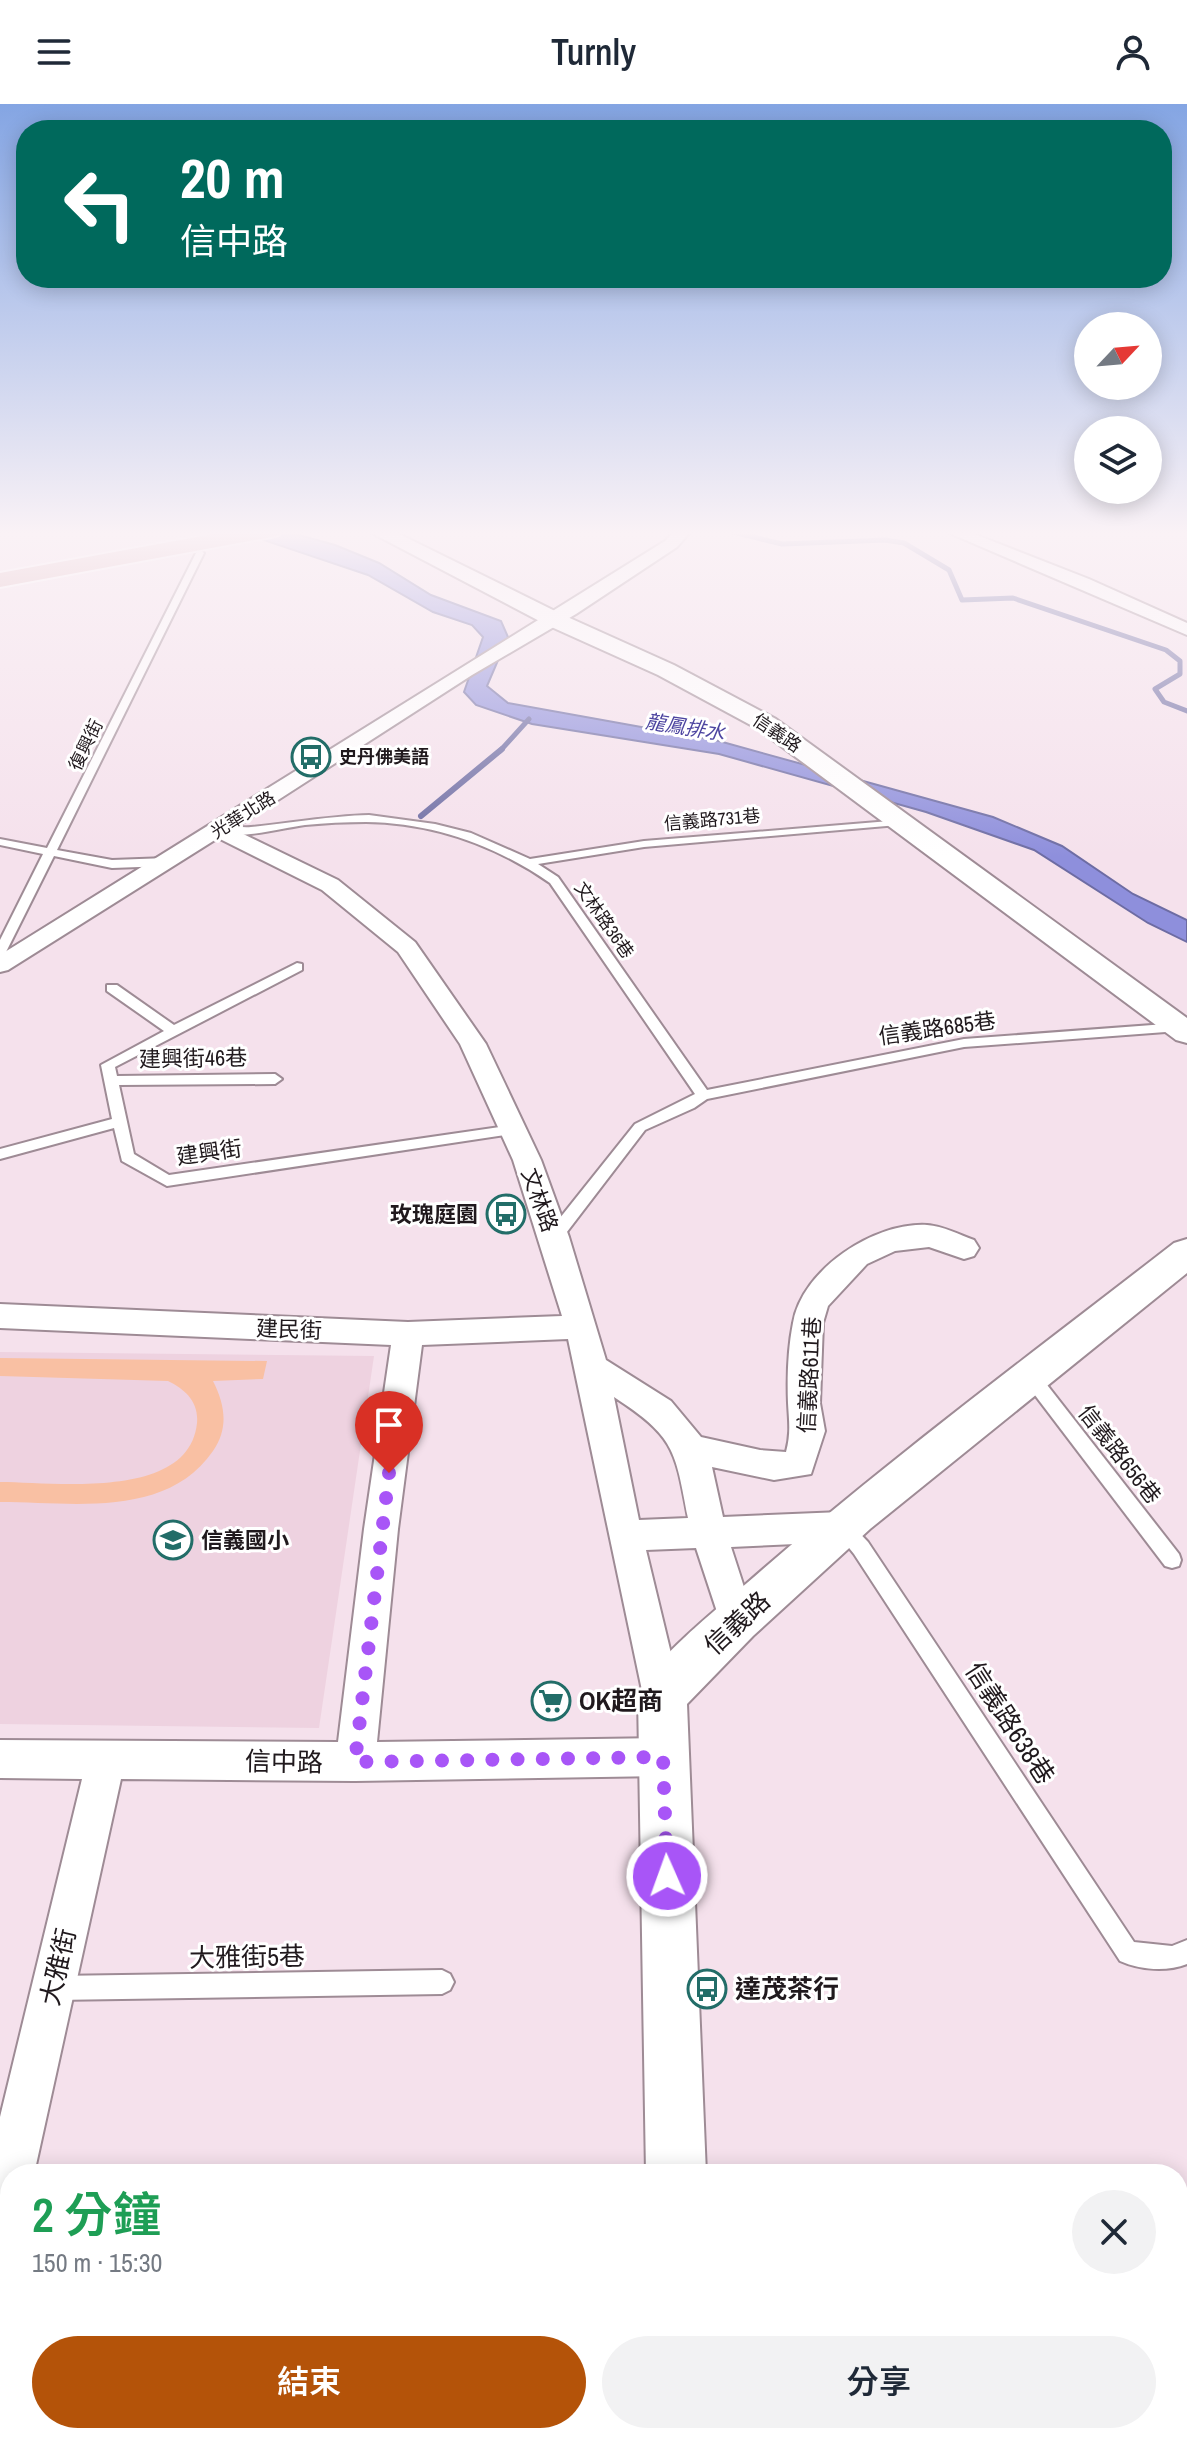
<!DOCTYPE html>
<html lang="zh-TW">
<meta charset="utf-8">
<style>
body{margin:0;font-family:"Archivo Narrow","Noto Sans TC",sans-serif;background:#f2f2f3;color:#1f2937;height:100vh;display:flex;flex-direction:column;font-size:30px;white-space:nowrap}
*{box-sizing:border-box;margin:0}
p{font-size:26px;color:#747a83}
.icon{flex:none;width:44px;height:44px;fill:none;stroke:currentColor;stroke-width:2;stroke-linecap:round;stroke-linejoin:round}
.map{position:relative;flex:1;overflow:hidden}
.sheet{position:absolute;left:0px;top:2060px;width:1188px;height:280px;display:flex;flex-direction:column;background:#fff;border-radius:32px 32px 0 0;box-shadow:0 4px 20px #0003}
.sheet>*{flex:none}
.top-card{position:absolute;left:16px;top:16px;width:1156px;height:168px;border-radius:32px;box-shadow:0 4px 20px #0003;background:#00695c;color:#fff;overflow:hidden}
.needle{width:52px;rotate:64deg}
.buttons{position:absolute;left:1074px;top:208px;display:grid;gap:16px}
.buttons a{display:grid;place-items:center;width:88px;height:88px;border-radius:50%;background:#fff;box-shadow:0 4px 20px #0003;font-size:40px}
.pin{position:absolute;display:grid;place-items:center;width:68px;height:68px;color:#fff;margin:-82px -34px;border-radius:50% 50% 50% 0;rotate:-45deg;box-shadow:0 0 8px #0007}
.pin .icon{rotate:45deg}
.me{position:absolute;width:88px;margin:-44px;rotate:358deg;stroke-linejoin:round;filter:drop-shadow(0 0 6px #0008)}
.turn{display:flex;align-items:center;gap:28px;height:168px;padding:0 32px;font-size:36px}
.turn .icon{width:104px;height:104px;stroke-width:2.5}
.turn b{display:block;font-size:56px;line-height:68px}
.round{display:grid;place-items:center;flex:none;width:84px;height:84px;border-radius:42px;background:#f2f2f3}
.head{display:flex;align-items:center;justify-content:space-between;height:136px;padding:0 32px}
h1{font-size:48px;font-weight:600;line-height:60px;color:#1e9e55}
.action{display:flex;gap:16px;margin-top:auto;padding:16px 32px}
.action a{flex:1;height:92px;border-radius:48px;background:#b45309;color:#fff;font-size:32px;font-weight:600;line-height:92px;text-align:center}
.action a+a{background:#f2f2f3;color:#1f2937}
header{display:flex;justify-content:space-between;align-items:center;height:104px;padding:0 32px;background:#fff;font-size:36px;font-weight:600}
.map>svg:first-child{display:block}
.built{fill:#eed2e0}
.green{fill:#f9c0a3}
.water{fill:#8e8fdc;stroke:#6d6ca3;stroke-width:2}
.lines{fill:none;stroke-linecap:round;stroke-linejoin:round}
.stream-far1{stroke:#6d6ca3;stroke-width:5}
.stream{stroke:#6d6ca3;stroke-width:6}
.service-casing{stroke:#9e8b95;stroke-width:4}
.minor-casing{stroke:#9e8b95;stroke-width:4}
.tertiary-casing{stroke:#9e8b95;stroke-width:4}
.primary-casing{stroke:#fff;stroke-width:4}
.service{fill:#fff;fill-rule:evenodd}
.minor{fill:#fff;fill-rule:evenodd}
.tertiary{fill:#fff;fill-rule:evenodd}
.primary{fill:#d9abae;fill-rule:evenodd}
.route{stroke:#a855f7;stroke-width:14;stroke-dasharray:0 25.2}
.labels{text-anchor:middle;stroke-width:6;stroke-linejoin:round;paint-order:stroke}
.far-street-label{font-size:18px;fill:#20191d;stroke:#fff}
.far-poi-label{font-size:18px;font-weight:bold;fill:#20191d;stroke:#fff;text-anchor:start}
.far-water-label{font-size:20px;font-style:italic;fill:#4d45a0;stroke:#fff}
.street-label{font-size:22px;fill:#20191d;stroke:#fff}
.poi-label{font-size:22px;font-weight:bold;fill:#20191d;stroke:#fff;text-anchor:end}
.near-street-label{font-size:26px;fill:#20191d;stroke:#fff}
.near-poi-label{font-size:26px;font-weight:bold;fill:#20191d;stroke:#fff;text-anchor:start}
</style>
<header><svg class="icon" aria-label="menu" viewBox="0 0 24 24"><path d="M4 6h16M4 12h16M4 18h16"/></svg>Turnly<svg class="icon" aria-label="person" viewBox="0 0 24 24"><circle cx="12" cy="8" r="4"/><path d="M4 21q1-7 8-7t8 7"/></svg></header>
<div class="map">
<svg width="1187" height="2340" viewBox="0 0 1187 2340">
<rect width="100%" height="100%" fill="#f5e1ec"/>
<!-- built -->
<polygon class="built" points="0,1248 374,1252 319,1624 0,1620"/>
<!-- green -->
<path class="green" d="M 0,1254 L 267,1257 L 263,1275 L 213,1277 C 225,1301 229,1324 213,1347 C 166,1415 72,1398 0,1398 L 0,1378 C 54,1378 189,1397 197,1319 C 199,1298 185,1285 168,1277 L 0,1272 Z"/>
<!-- water -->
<polygon class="water" points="234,426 281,426 335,441 379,459 431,491 501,517 508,533 487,582 508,599 719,637 993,713 1062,742 1133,790 1187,816 1187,838 1148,819 1034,746 926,708 719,650 532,620 476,601 464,588 483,533 472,521 433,508 368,471"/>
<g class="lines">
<!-- stream-far1 -->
<g class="stream-far1">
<polyline points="725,426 782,440 885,436 904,439 949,466 962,496 1013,494 1166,546 1180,557 1180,570 1155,585 1164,598 1187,607"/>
<polyline points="500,647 529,615"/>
</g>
<!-- stream -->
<polyline class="stream" points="421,712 502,645"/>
<defs>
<g id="service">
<polygon points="200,446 204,449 57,746 112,756 167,754 173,758 167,762 112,764 54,752 6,848 0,852 0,836 43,750 0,741 0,735 47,744 196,449"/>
<path d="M 369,711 L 435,720 L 471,729 L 530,755 L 644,737 L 902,716 L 904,718 L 898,721 L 644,743 L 538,760 L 558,773 L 707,986 L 964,935 L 1179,919 L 1186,923 L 1179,927 L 964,943 L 707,995 L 694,1004 L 645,1026 L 560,1137 L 554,1139 L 546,1133 L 548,1129 L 635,1020 L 695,990 L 550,779 C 495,741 433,719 366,718 C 345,718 325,719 305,721 C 282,724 233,738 214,726 C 223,720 239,724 251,723 C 291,719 329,712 369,711 Z"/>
<polygon points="297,859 302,860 302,866 115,963 117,972 275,970 282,975 275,980 119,981 134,1050 169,1071 513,1021 520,1026 518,1029 167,1082 122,1057 114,1024 0,1055 0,1045 112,1015 101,961 164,927 107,887 107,881 117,881 174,921"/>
<polygon points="1031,1266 1037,1268 1179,1450 1181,1456 1179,1462 1172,1464 1165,1462 1025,1278 1022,1273 1025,1268"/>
<path d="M 842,1416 L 849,1418 L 868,1438 L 1134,1838 L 1172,1842 L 1187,1836 L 1187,1860 C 1167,1868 1140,1866 1120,1857 L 854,1450 L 833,1424 L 835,1418 Z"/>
<polygon points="442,1866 450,1870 454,1878 450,1886 442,1890 55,1896 47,1892 43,1884 47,1876 55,1872"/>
<rect x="0" y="2155" width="10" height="26"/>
</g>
<g id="minor">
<path d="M 676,426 L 692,426 L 677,443 L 576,510 L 472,571 L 233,725 L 338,776 L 415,838 L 486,940 L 541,1056 L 569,1133 L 606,1256 L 671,1297 L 701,1333 L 760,1346 L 786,1348 C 791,1329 789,1318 788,1299 C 787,1274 788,1244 793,1219 C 802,1165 875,1118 927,1121 C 943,1122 960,1131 974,1136 L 979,1144 L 974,1152 L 964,1155 L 929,1143 L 895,1147 L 867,1160 L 828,1202 L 823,1219 L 820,1299 L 825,1327 L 811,1370 L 774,1376 L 712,1363 L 723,1413 L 841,1408 L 853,1412 L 858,1423 L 853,1434 L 841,1438 L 731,1443 L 755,1517 L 750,1529 L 737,1534 L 724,1529 L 696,1444 L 646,1446 L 681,1591 L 676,1604 L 662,1609 L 648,1604 L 643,1591 L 568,1235 L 422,1241 L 398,1425 L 377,1638 L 663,1634 L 677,1639 L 683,1653 L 677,1667 L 663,1672 L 355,1677 L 121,1675 L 34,2070 L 10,2070 L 10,2134 L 0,2138 L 0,2013 L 82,1675 L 0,1674 L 0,1636 L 338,1638 L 364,1425 L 391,1241 L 0,1224 L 0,1200 L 408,1218 L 562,1212 L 513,1056 L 460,940 L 398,848 L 322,786 L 218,734 L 8,866 L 0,868 L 0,851 L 665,437 ZM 614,1293 C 675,1333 675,1345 688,1414 L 639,1416 Z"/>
<polygon points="942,426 964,426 1089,475 1187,519 1187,531"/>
</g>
<g id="tertiary">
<polygon points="366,426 391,426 563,511 674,561 776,615 1187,914 1187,939 1176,936 758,625 658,571 547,521"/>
<path d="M 1187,1135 L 1187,1169 L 870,1425 L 753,1532 L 687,1600 L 706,2070 L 646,2070 L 638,1591 C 653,1555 716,1506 747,1479 C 884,1359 1030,1251 1174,1139 Z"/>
<polygon points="650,2330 716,2330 717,2340 649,2340"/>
</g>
<polygon id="primary" points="235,426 282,426 279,431 271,433 0,483 0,469"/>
</defs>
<!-- service casing -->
<use href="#service" class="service-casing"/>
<!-- minor casing -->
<use href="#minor" class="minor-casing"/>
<!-- tertiary casing -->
<use href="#tertiary" class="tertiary-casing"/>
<!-- primary casing -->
<use href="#primary" class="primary-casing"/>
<!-- service -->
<use href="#service" class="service"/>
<!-- minor -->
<use href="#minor" class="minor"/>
<!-- tertiary -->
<use href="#tertiary" class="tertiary"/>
<!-- primary -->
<use href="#primary" class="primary"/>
</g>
<!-- sky -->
<linearGradient id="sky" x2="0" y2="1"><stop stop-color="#84a5e3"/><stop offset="0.57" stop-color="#faf2f6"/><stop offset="1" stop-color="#faf2f6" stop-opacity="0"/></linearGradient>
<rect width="1187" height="753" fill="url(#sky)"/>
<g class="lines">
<!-- route -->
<polyline class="route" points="389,1369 355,1658 663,1653 667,1772"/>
</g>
<!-- icons -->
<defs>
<symbol id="bus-ring" viewBox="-11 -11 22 22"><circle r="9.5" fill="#fff" stroke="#226d68" stroke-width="1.5"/><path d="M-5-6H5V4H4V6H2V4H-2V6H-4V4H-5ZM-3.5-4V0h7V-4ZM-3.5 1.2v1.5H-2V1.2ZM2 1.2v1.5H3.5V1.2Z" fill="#226d68"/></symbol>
<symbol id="school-ring" viewBox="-11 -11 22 22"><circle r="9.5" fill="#fff" stroke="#226d68" stroke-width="1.5"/><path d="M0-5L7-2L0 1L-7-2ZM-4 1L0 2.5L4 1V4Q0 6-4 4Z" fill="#226d68"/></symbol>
<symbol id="supermarket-ring" viewBox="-11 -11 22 22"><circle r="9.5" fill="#fff" stroke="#226d68" stroke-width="1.5"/><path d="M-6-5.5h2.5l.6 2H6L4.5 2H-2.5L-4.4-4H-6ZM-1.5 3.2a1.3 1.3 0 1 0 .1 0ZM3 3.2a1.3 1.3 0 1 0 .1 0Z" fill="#226d68"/></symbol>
</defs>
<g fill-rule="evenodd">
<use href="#bus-ring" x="289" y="631" width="44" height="44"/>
<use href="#bus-ring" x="484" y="1088" width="44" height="44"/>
<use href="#school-ring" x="151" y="1414" width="44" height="44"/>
<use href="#supermarket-ring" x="529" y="1575" width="44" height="44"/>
<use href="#bus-ring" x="685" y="1863" width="44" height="44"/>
</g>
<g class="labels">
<!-- far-street labels -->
<g class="far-street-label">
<text transform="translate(777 629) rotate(34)" y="6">信義路</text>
<text transform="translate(86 641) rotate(-64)" y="6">復興街</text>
<text transform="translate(243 711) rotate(-32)" y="6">光華北路</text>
<text transform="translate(712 716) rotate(-5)" y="6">信義路731巷</text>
<text transform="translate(604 816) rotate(55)" y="6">文林路36巷</text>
</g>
<!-- far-poi labels -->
<g class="far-poi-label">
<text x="339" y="659">史丹佛美語</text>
</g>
<!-- far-water labels -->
<g class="far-water-label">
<text transform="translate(685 623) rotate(9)" y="7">龍鳳排水</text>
</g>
<!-- street labels -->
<g class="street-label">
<text transform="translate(937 924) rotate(-8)" y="8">信義路685巷</text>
<text transform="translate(193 954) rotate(-1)" y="8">建興街46巷</text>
<text transform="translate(209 1048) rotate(-8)" y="8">建興街</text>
<text transform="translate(540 1096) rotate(70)" y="8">文林路</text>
<text transform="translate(289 1225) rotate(2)" y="8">建民街</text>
<text transform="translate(809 1271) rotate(-87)" y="8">信義路611巷</text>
<text transform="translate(1120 1350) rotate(52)" y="8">信義路656巷</text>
</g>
<!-- poi labels -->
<g class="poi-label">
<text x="478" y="1118">玫瑰庭園</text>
<text x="201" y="1444" text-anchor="start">信義國小</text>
</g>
<!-- near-street labels -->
<g class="near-street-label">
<text transform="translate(737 1519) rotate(-43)" y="9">信義路</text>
<text transform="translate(1010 1619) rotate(57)" y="9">信義路638巷</text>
<text transform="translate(284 1658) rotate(1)" y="9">信中路</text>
<text transform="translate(247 1853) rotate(-1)" y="9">大雅街5巷</text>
<text transform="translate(58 1863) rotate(-77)" y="9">大雅街</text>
</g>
<!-- near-poi labels -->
<g class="near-poi-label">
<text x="579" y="1606">OK超商</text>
<text x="735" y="1894">達茂茶行</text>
</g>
</g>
</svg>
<div class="buttons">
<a><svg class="needle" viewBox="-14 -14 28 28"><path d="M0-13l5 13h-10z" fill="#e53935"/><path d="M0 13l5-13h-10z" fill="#747a83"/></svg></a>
<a><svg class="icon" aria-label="layers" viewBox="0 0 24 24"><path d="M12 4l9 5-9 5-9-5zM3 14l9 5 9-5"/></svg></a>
</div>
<div class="pin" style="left:389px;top:1369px;background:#d93025"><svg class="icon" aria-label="arrive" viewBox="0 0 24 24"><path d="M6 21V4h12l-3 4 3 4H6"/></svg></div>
<svg class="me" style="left:667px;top:1772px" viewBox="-20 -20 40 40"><circle r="17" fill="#a855f7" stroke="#fff" stroke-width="3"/><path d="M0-11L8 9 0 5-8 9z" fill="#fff"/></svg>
<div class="top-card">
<div class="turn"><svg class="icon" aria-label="left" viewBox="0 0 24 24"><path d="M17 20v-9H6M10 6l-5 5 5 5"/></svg><div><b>20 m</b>信中路</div></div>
</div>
<section class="sheet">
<div class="head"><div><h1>2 分鐘</h1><p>150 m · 15:30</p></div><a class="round"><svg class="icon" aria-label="close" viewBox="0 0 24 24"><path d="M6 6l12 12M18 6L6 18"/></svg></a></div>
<div class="action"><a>結束</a><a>分享</a></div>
</section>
</div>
